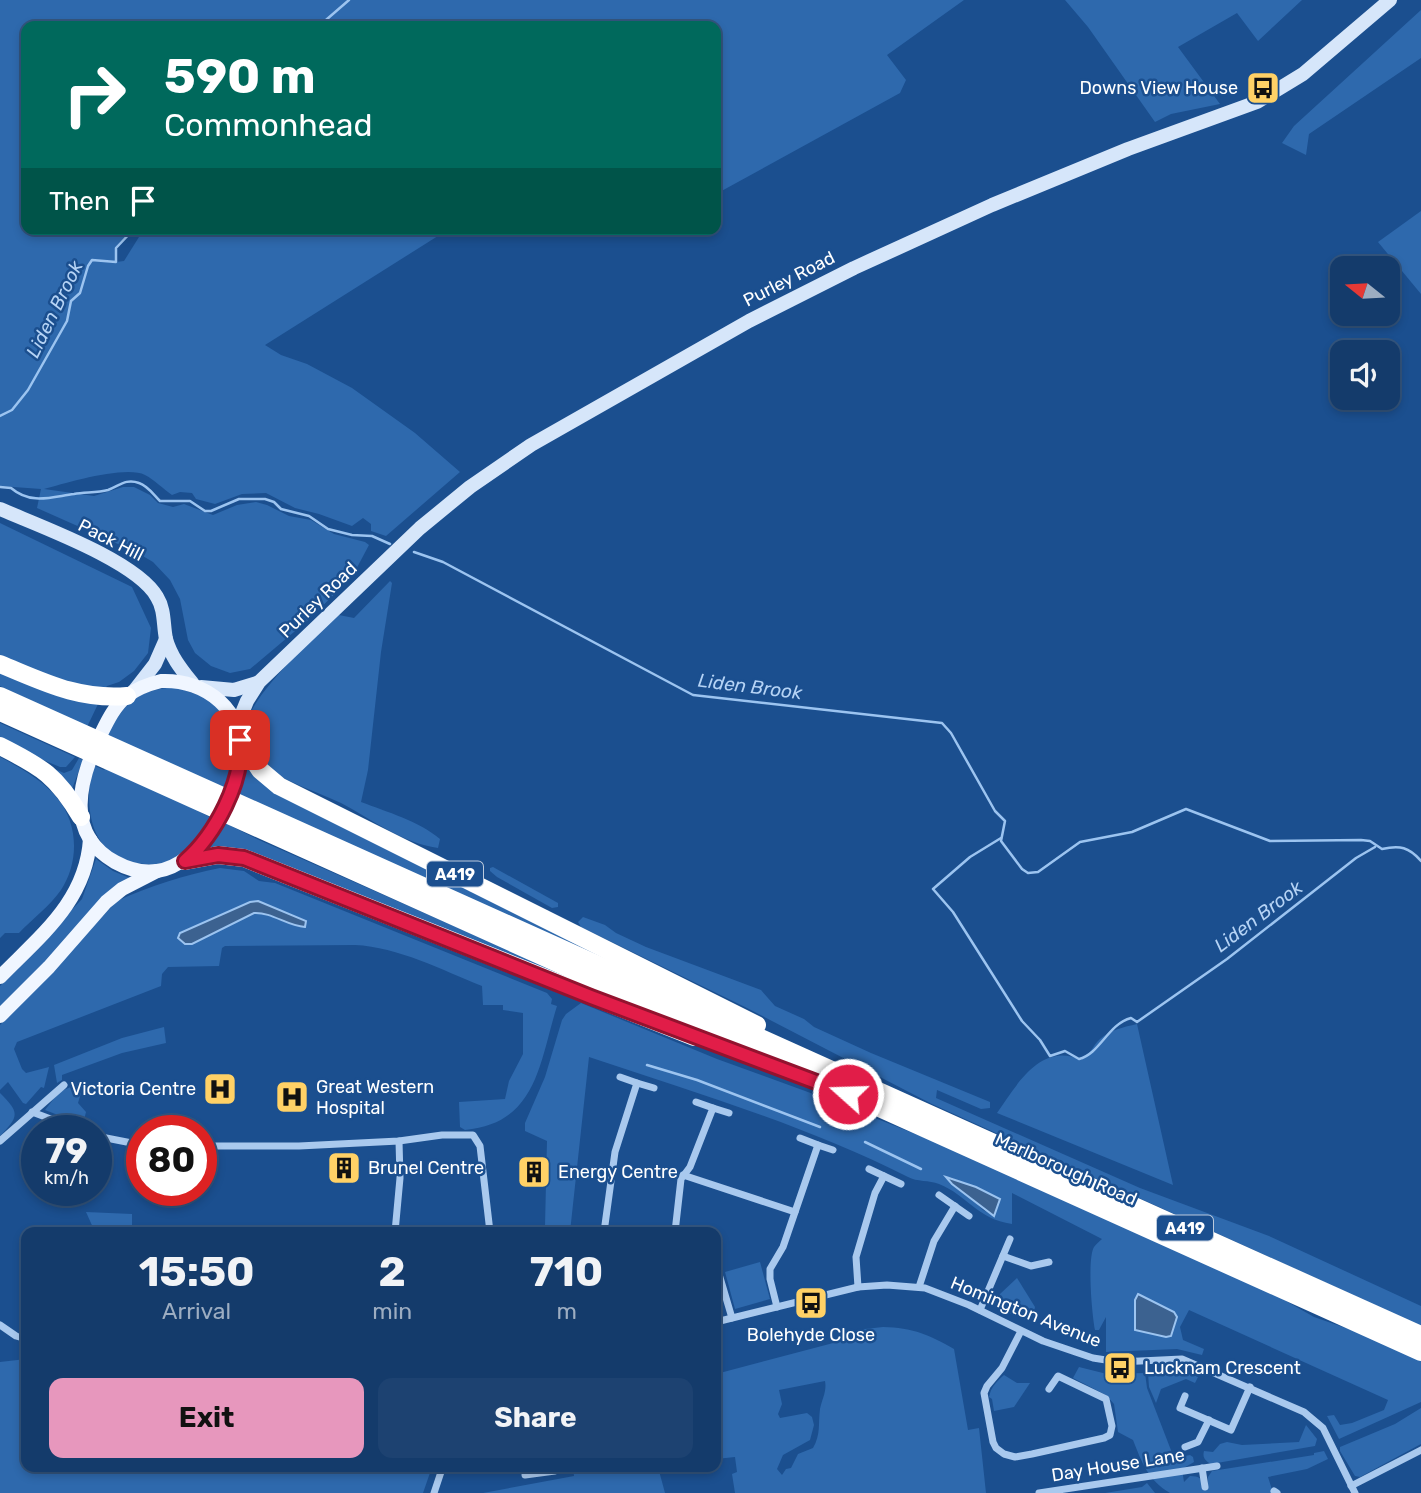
<!DOCTYPE html>
<style>
body{margin:0;font-family:Rubik,sans-serif;background:#1d4271;color:#f1f3f6;height:100vh;display:flex;flex-direction:column;font-size:26px;white-space:nowrap}
*{box-sizing:border-box;margin:0}
p{font-size:23px;color:#9dadc1}
.icon{flex:none;width:38px;height:38px;fill:none;stroke:currentColor;stroke-width:2;stroke-linecap:round;stroke-linejoin:round}
.map{position:relative;flex:1;overflow:hidden}
.panel{position:absolute;left:21px;top:1227px;width:700px;height:245px;display:flex;flex-direction:column;background:#143b6b;border-radius:14px;box-shadow:0 4px 10px #0003,0 0 0 2px #33557e}
.panel>*{flex:none}
.guide{position:absolute;left:21px;top:21px;width:700px;height:214px;border-radius:14px;box-shadow:0 4px 10px #0003,0 0 0 2px #33557e;background:#00695c;color:#fff;overflow:hidden}
.needle{width:46px;rotate:288deg}
.buttons{position:absolute;left:1330px;top:256px;display:grid;gap:14px}
.buttons a{display:grid;place-items:center;width:70px;height:70px;border-radius:14px;background:#143b6b;box-shadow:0 4px 10px #0003,0 0 0 2px #33557e;font-size:35px}
.speed{position:absolute;left:21px;top:1115px;display:flex;gap:14px;font-size:35px;font-weight:700;text-align:center}
.speed>*{display:grid;place-content:center;width:91px;height:91px;border-radius:50%;background:#143b6b;box-shadow:0 4px 10px #0003,0 0 0 2px #33557e;line-height:1}
.speed small{font-size:18px;font-weight:400}
.speed .limit{border:10px solid #d22;background:#fff;color:#111}
.pin{position:absolute;display:grid;place-items:center;width:60px;height:60px;color:#fff;margin:-30px;border-radius:14px;box-shadow:0 4px 10px #0006}
.me{position:absolute;width:77px;margin:-38px;rotate:290deg;stroke-linejoin:round;filter:drop-shadow(0 0 5px #0008)}
.turn{display:flex;align-items:center;gap:24px;height:147px;padding:0 28px;font-size:32px}
.turn .icon{width:91px;height:91px;stroke-width:2.5}
.turn b{display:block;font-size:49px;line-height:60px}
.then{display:flex;align-items:center;height:66px;padding:0 28px;background:#0003;gap:14px;font-size:26px}
.eta{display:flex;justify-content:space-evenly;align-items:center;height:119px;text-align:center}
.eta b{font-size:42px;font-weight:700;line-height:49px}
.action{display:flex;gap:14px;margin-top:auto;padding:14px 28px}
.action a{flex:1;height:80px;border-radius:14px;background:#e797bd;color:#111;font-size:28px;font-weight:700;line-height:80px;text-align:center}
.action a+a{background:#1d4271;color:#f1f3f6}
.map>svg:first-child{display:block}
.green{fill:#2e69ad;fill-rule:evenodd}
.water{fill:#3c6290;stroke:#9cc4f0;stroke-width:2}
.lines{fill:none;stroke-linecap:round;stroke-linejoin:round}
.stream{stroke:#9cc4f0;stroke-width:2.5}
.street{stroke:#a9c9ee;stroke-width:7}
.secondary{stroke:#d6e6fa;stroke-width:14}
.primary{stroke:#f0f6ff;stroke-width:14}
.highway{stroke:#fff;stroke-width:18}
.route-casing{stroke:#92132f;stroke-width:18}
.route{stroke:#e11d48;stroke-width:12}
.labels{text-anchor:middle;stroke-width:5;stroke-linejoin:round;paint-order:stroke}
.shield{fill:#1b4f8f;stroke:#bbcadd;stroke-width:2}
.shield-label{font-size:16px;font-weight:bold;fill:#fff}
.poi-label{font-size:18px;fill:#fff;stroke:#1b4f8f;text-anchor:start}
.street-label{font-size:18px;fill:#fff;stroke:#1b4f8f}
.water-label{font-size:19px;font-style:italic;fill:#b5d3f5;stroke:#1b4f8f}
</style>
<div class="map">
<svg width="1421" height="1493" viewBox="0 0 1421 1493">
<rect width="100%" height="100%" fill="#1b4f8f"/>
<!-- green -->
<g class="green">
<path d="M 0,0 L 964,0 L 887,55 L 906,80 L 900,93 L 716,194 L 716,26 L 26,26 L 26,229 L 134,229 L 117,246 L 116,262 L 124,261 L 144,229 L 449,229 L 265,345 L 281,355 L 307,364 L 352,388 L 415,433 L 460,472 L 386,536 L 371,531 L 371,524 L 363,518 L 352,526 L 319,514 L 295,508 L 266,493 L 242,494 L 215,504 L 196,499 L 192,493 L 180,492 L 172,495 C 163,489 155,480 145,475 C 126,465 66,483 44,489 L 94,496 L 123,487 L 134,487 L 150,495 L 158,503 L 173,507 L 184,504 L 213,515 L 237,505 L 256,502 L 267,505 L 289,516 L 311,520 L 334,534 L 365,542 L 369,545 L 352,577 L 307,621 L 250,669 L 230,673 L 211,666 L 195,653 L 188,640 L 180,599 L 170,580 L 153,562 L 136,552 L 37,508 L 41,489 L 0,486 Z"/>
<polygon points="1065,0 1302,0 1258,41 1237,13 1178,47 1220,104 1171,114 1155,122 1088,27"/>
<polygon points="1421,10 1421,58 1309,134 1306,155 1282,143 1294,126"/>
<polygon points="1421,211 1421,294 1378,242"/>
<polygon points="0,523 132,587 151,628 148,653 134,671 119,682 107,686 104,690 85,688 0,658"/>
<path d="M 390,581 L 392,583 L 381,652 L 368,770 L 361,802 C 387,812 419,821 440,839 L 438,848 C 402,843 373,820 341,803 C 325,795 278,779 269,768 C 258,757 246,736 248,720 C 252,696 319,630 339,615 L 354,618 Z"/>
<polygon points="0,671 98,704 87,727 0,686"/>
<path d="M 175,687 L 210,699 L 225,715 L 234,738 L 237,756 L 225,788 L 106,735 C 127,702 134,691 175,687 Z"/>
<polygon points="0,723 75,757 66,767 60,767 0,742"/>
<path d="M 0,757 C 19,767 44,781 57,798 C 79,824 79,863 61,890 C 50,906 32,919 19,933 L 5,933 L 0,938 Z"/>
<polygon points="79,758 83,760 72,789 43,764 64,773 72,770"/>
<polygon points="247,764 698,1003 236,794"/>
<path d="M 93,765 L 104,770 L 107,766 L 199,808 L 198,811 L 212,818 C 206,827 199,842 191,849 C 179,860 160,866 145,864 C 90,860 83,809 93,765 Z"/>
<polygon points="223,822 259,840 642,1009 210,848"/>
<polygon points="96,859 113,871 130,878 79,926 0,1010 0,986 82,899"/>
<polygon points="493,867 558,903 558,907 552,908 497,877 490,871 490,868"/>
<path d="M 220,868 L 244,871 L 259,881 L 275,883 L 547,993 L 552,999 L 551,1004 L 557,1006 C 539,1064 537,1123 465,1130 L 460,1127 L 459,1102 L 505,1099 L 509,1081 L 523,1054 L 523,1013 L 503,1010 L 503,1005 L 483,1005 L 482,986 C 442,970 398,947 355,945 L 225,946 L 222,948 L 219,966 L 168,967 L 162,974 L 161,986 L 17,1042 L 14,1049 L 22,1069 L 26,1073 L 49,1067 L 44,1088 L 41,1087 L 26,1104 L 23,1103 L 8,1082 L 0,1090 L 0,1025 L 117,901 C 150,886 185,875 220,868 Z"/>
<polygon points="583,917 605,925 616,933 646,947 761,990 775,1006 804,1019 814,1027 871,1053 990,1102 990,1108 981,1109 937,1090 936,1098 1140,1188 1269,1236 1421,1306 1421,1326 932,1104 745,1007 581,927 578,922"/>
<path d="M 581,1003 L 717,1059 L 827,1099 L 938,1143 L 1279,1297 L 1314,1317 L 1369,1336 L 1421,1360 L 1421,1402 L 1339,1439 L 1327,1416 L 1334,1415 L 1340,1425 L 1352,1423 L 1384,1410 L 1388,1400 L 1189,1310 L 1180,1327 L 1183,1340 L 1204,1349 L 1202,1355 L 1177,1349 L 1106,1352 L 1106,1317 L 1099,1330 L 1095,1330 C 1092,1315 1087,1259 1094,1247 C 1096,1244 1099,1242 1102,1239 L 1012,1193 L 1012,1224 C 977,1219 967,1195 939,1184 C 929,1180 917,1182 908,1177 C 807,1126 697,1093 589,1057 L 570,1232 L 546,1232 L 545,1226 L 547,1141 L 525,1131 L 525,1123 L 545,1077 L 562,1020 L 566,1014 ZM 950,1177 L 1000,1199 L 994,1216 L 983,1210 Z"/>
<path d="M 1137,1024 L 1173,1185 L 997,1113 C 1018,1083 1041,1042 1081,1060 C 1091,1055 1092,1046 1100,1039 C 1110,1030 1124,1027 1137,1024 Z"/>
<polygon points="164,1027 166,1043 122,1053 62,1075 62,1080 57,1083 54,1065 122,1038"/>
<polygon points="85,1081 88,1084 81,1093 78,1103 86,1112 84,1120 76,1122 45,1110 59,1092"/>
<path d="M 0,1093 C 20,1113 19,1116 0,1136 Z"/>
<polygon points="86,1212 132,1214 132,1232 95,1232"/>
<polygon points="760,1262 770,1299 735,1309 725,1272"/>
<polygon points="1017,1278 1035,1307 1033,1316 1026,1320 996,1308 1000,1294"/>
<path d="M 883,1327 C 913,1328 928,1334 954,1349 L 968,1430 L 979,1428 L 986,1493 L 735,1493 L 732,1474 L 737,1472 L 735,1457 L 716,1459 L 716,1374 L 837,1342 L 865,1329 ZM 825,1381 C 827,1391 822,1399 820,1409 C 818,1424 821,1434 813,1448 L 798,1454 L 791,1468 L 786,1469 L 782,1475 L 777,1469 L 783,1455 L 810,1440 L 814,1425 L 812,1417 L 807,1413 L 780,1418 L 778,1414 L 782,1404 L 779,1390 Z"/>
<polygon points="26,1359 26,1466 432,1467 423,1493 0,1493 0,1362"/>
<path d="M 1079,1367 L 1107,1374 L 1145,1373 L 1147,1388 L 1174,1458 L 1190,1455 L 1193,1457 L 1194,1462 L 1182,1469 L 1184,1482 L 1190,1476 C 1199,1476 1202,1479 1208,1486 L 1208,1477 L 1212,1471 L 1314,1455 L 1314,1453 L 1324,1451 L 1328,1459 L 1307,1469 L 1268,1477 L 1273,1493 L 1170,1493 C 1148,1480 1142,1463 1133,1440 L 1118,1432 L 1114,1404 L 1106,1395 L 1073,1378 Z"/>
<polygon points="1183,1371 1198,1377 1195,1383 1186,1379 1161,1389 1156,1403 1149,1387 1148,1373"/>
<path d="M 1004,1375 L 1017,1383 L 1030,1383 L 1014,1407 L 994,1411 L 992,1399 L 989,1397 C 991,1387 996,1382 1004,1375 Z"/>
<polygon points="1421,1408 1421,1444 1360,1477 1355,1476 1340,1451 1340,1447 1395,1424"/>
<path d="M 1306,1425 L 1317,1439 L 1315,1446 L 1211,1464 C 1206,1461 1202,1458 1204,1451 L 1213,1452 L 1220,1444 L 1227,1442 L 1242,1445 L 1299,1442 Z"/>
<polygon points="573,1467 658,1467 665,1493 483,1493 574,1476"/>
<polygon points="1147,1483 1155,1493 1105,1493 1142,1487"/>
</g>
<!-- water -->
<g class="water">
<path d="M 258,901 L 306,921 L 305,927 C 287,926 272,912 254,913 L 192,944 L 185,944 L 178,938 L 180,933 L 250,902 Z"/>
<polygon points="946,1177 976,1187 1000,1199 994,1216 952,1184"/>
<polygon points="1138,1294 1174,1312 1177,1317 1171,1336 1166,1337 1135,1330 1135,1300"/>
</g>
<g class="lines">
<!-- stream -->
<g class="stream">
<polyline points="319,26 349,0"/>
<polyline points="0,416 12,410 28,390 67,321 71,301 80,293 88,266 92,260 116,262 116,248 134,229"/>
<path d="M 0,487 L 11,488 C 31,505 51,497 74,494 C 85,492 97,493 108,490 C 119,486 126,478 139,483 C 148,486 153,494 160,501 L 190,501 L 205,511 L 211,511 L 239,499 L 265,499 L 274,502 L 281,509 L 309,516 L 328,529 L 352,535 L 372,536 L 390,544"/>
<path d="M 414,552 L 443,562 L 693,695 L 942,723 L 951,733 L 995,811 L 1005,821 L 1001,841 L 1022,869 L 1028,873 L 1038,872 L 1080,842 L 1132,832 L 1186,809 L 1270,841 L 1361,840 L 1370,841 L 1382,849 C 1400,845 1409,847 1421,861"/>
<path d="M 1001,838 L 970,857 L 933,889 L 953,912 L 1022,1021 L 1040,1040 L 1050,1056 L 1065,1051 L 1079,1059 C 1100,1054 1108,1024 1131,1018 L 1137,1022 L 1227,959 L 1356,858 L 1375,847"/>
<polyline points="647,1065 697,1080 820,1127"/>
<polyline points="865,1142 921,1169"/>
</g>
<!-- street -->
<g class="street">
<polyline points="620,1077 637,1083"/>
<polyline points="713,1108 729,1113"/>
<polyline points="32,1112 80,1130"/>
<polyline points="96,1136 142,1145"/>
<polyline points="800,1138 818,1145"/>
<polyline points="0,1141 64,1085"/>
<polyline points="201,1146 299,1146 399,1141 442,1135 473,1135 480,1146 490,1232"/>
<polyline points="869,1169 901,1184"/>
<polyline points="683,1175 795,1212"/>
<polyline points="939,1195 969,1216"/>
<polyline points="395,1232 400,1178 399,1141"/>
<polyline points="604,1232 615,1152 637,1083 654,1088"/>
<polyline points="675,1232 681,1179 690,1167 713,1108 696,1102"/>
<polyline points="1003,1256 1031,1266 1049,1262"/>
<polyline points="716,1264 732,1318"/>
<polyline points="858,1287 856,1257 875,1193 884,1176"/>
<polyline points="919,1287 934,1241 955,1206"/>
<polyline points="777,1307 770,1279 770,1269 783,1247 818,1145 833,1150"/>
<polyline points="980,1310 1010,1239"/>
<polyline points="716,1322 858,1287 887,1285 925,1288 969,1305 1043,1341 1093,1358 1119,1362 1182,1359 1304,1412 1323,1428 1355,1493"/>
<polyline points="0,1325 16,1336 26,1339"/>
<polyline points="1021,1331 1002,1368 987,1386 984,1393 993,1442 996,1448 1004,1454 1015,1457 1032,1454 1104,1438 1110,1435 1112,1426 1106,1399 1058,1376 1049,1389"/>
<polyline points="1185,1396 1180,1408 1231,1430 1250,1387"/>
<polyline points="1185,1447 1198,1442 1209,1420"/>
<polyline points="1202,1468 1205,1487"/>
<polyline points="525,1475 555,1471"/>
<polyline points="1351,1486 1421,1450"/>
<polyline points="1274,1491 1277,1493"/>
<polyline points="434,1493 443,1466"/>
<polyline points="1039,1493 1217,1466"/>
</g>
<!-- secondary -->
<g class="secondary">
<path d="M 0,509 C 39,526 137,561 157,597 C 165,610 163,624 166,639 C 171,657 182,670 193,684"/>
<polyline points="201,687 234,690 257,683"/>
<polyline points="134,691 155,664 166,639"/>
<polyline points="236,728 247,701 259,682 420,528 470,487 531,445 749,321 854,268 992,205 1128,149 1257,102 1303,74 1390,0"/>
</g>
<!-- primary -->
<g class="primary">
<path d="M 161,681 C 206,679 246,711 241,759 C 239,776 230,793 223,809 C 202,852 166,890 115,862 C 65,834 79,782 98,740 C 106,724 113,707 127,696 C 137,688 149,684 161,681 Z"/>
<path d="M 0,977 C 41,935 86,901 90,839"/>
<polyline points="0,1016 49,967 106,902 122,889 157,871"/>
</g>
<!-- highway -->
<g class="highway">
<path d="M 0,664 C 44,682 78,700 127,696"/>
<polyline points="0,696 1421,1335"/>
<polyline points="0,712 1421,1352"/>
<polyline points="240,740 260,770 279,786 757,1025"/>
<path d="M 0,746 C 42,767 57,776 81,817"/>
<polyline points="185,861 218,855 244,858 694,1037"/>
</g>
</g>
<g class="lines">
<defs>
<path id="route" d="M 240,740 C 244,781 215,835 185,861 L 218,855 L 244,858 L 591,997 L 848,1094"/>
</defs>
<!-- route casing -->
<use href="#route" class="route-casing"/>
<!-- route -->
<use href="#route" class="route"/>
</g>
<!-- icons -->
<defs>
<symbol id="bus-square" viewBox="-11 -11 22 22"><rect x="-9" y="-9" width="18" height="18" rx="4" fill="#ffd166" stroke="#1b4f8f"/><path d="M-5-6H5V4H4V6H2V4H-2V6H-4V4H-5ZM-3.5-4V0h7V-4ZM-3.5 1.2v1.5H-2V1.2ZM2 1.2v1.5H3.5V1.2Z" fill="#111"/></symbol>
<symbol id="hospital-square" viewBox="-11 -11 22 22"><rect x="-9" y="-9" width="18" height="18" rx="4" fill="#ffd166" stroke="#1b4f8f"/><path d="M-5-5h3v3.5h4V-5h3V5h-3V1.5h-4V5h-3Z" fill="#111"/></symbol>
<symbol id="building-square" viewBox="-11 -11 22 22"><rect x="-9" y="-9" width="18" height="18" rx="4" fill="#ffd166" stroke="#1b4f8f"/><path d="M-4-6H4V6H1V3H-1V6H-4ZM-2.5-4.3h1.7v1.8h-1.7ZM.8-4.3h1.7v1.8H.8ZM-2.5-1h1.7V.8h-1.7ZM.8-1h1.7V.8H.8Z" fill="#111"/></symbol>
</defs>
<g fill-rule="evenodd">
<use href="#bus-square" x="1244" y="69" width="38" height="38"/>
<use href="#hospital-square" x="201" y="1070" width="38" height="38"/>
<use href="#hospital-square" x="273" y="1078" width="38" height="38"/>
<use href="#building-square" x="325" y="1149" width="38" height="38"/>
<use href="#building-square" x="515" y="1153" width="38" height="38"/>
<use href="#bus-square" x="792" y="1284" width="38" height="38"/>
<use href="#bus-square" x="1101" y="1349" width="38" height="38"/>
</g>
<g class="labels">
<!-- shield labels -->
<g class="shield">
<rect x="427" y="861.5" width="56" height="25" rx="5"/>
<rect x="1157" y="1215.5" width="56" height="25" rx="5"/>
</g>
<g class="shield-label">
<text x="455" y="880">A419</text>
<text x="1185" y="1234">A419</text>
</g>
<!-- poi labels -->
<g class="poi-label">
<text x="1238" y="94" text-anchor="end">Downs View House</text>
<text x="316" y="1093">Great Western<tspan x="316" dy="21">Hospital</tspan></text>
<text x="196" y="1095" text-anchor="end">Victoria Centre</text>
<text x="368" y="1174">Brunel Centre</text>
<text x="558" y="1178">Energy Centre</text>
<text x="811" y="1341" text-anchor="middle">Bolehyde Close</text>
<text x="1144" y="1374">Lucknam Crescent</text>
</g>
<!-- street labels -->
<g class="street-label">
<text transform="translate(789 279) rotate(-27)" y="6">Purley Road</text>
<text transform="translate(111 540) rotate(27)" y="6">Pack Hill</text>
<text transform="translate(318 600) rotate(-44)" y="6">Purley Road</text>
<text transform="translate(1066 1169) rotate(24)" y="6">Marlborough Road</text>
<text transform="translate(1026 1312) rotate(22)" y="6">Homington Avenue</text>
<text transform="translate(1118 1465) rotate(-9)" y="6">Day House Lane</text>
</g>
<!-- water labels -->
<g class="water-label">
<text transform="translate(54 309) rotate(-64)" y="7">Liden Brook</text>
<text transform="translate(750 686) rotate(7)" y="7">Liden Brook</text>
<text transform="translate(1258 916) rotate(-37)" y="7">Liden Brook</text>
</g>
</g>
</svg>
<div class="buttons">
<a><svg class="needle" viewBox="-14 -14 28 28"><path d="M0-13l5 13h-10z" fill="#e53935"/><path d="M0 13l5-13h-10z" fill="#9dadc1"/></svg></a>
<a><svg class="icon" aria-label="sound" viewBox="0 0 24 24"><path d="M4 9h4l5-4v14l-5-4H4zM17 9q2 3 0 6"/></svg></a>
</div>
<div class="speed"><div>79<small>km/h</small></div><div class="limit">80</div></div>
<div class="pin" style="left:240px;top:740px;background:#d93025"><svg class="icon" aria-label="arrive" viewBox="0 0 24 24"><path d="M6 21V4h12l-3 4 3 4H6"/></svg></div>
<svg class="me" style="left:848px;top:1094px" viewBox="-20 -20 40 40"><circle r="17" fill="#e11d48" stroke="#fff" stroke-width="3"/><path d="M0-11L8 9 0 5-8 9z" fill="#fff"/></svg>
<div class="guide">
<div class="turn"><svg class="icon" aria-label="right" viewBox="0 0 24 24"><path d="M7 20v-9h11M14 6l5 5-5 5"/></svg><div><b>590 m</b>Commonhead</div></div>
<div class="then">Then<svg class="icon" aria-label="arrive" viewBox="0 0 24 24"><path d="M6 21V4h12l-3 4 3 4H6"/></svg></div>
</div>
<section class="panel">
<div class="eta">
<div><b>15:50</b><p>Arrival</p></div>
<div><b>2</b><p>min</p></div>
<div><b>710</b><p>m</p></div>
</div>
<div class="action"><a>Exit</a><a>Share</a></div>
</section>
</div>
